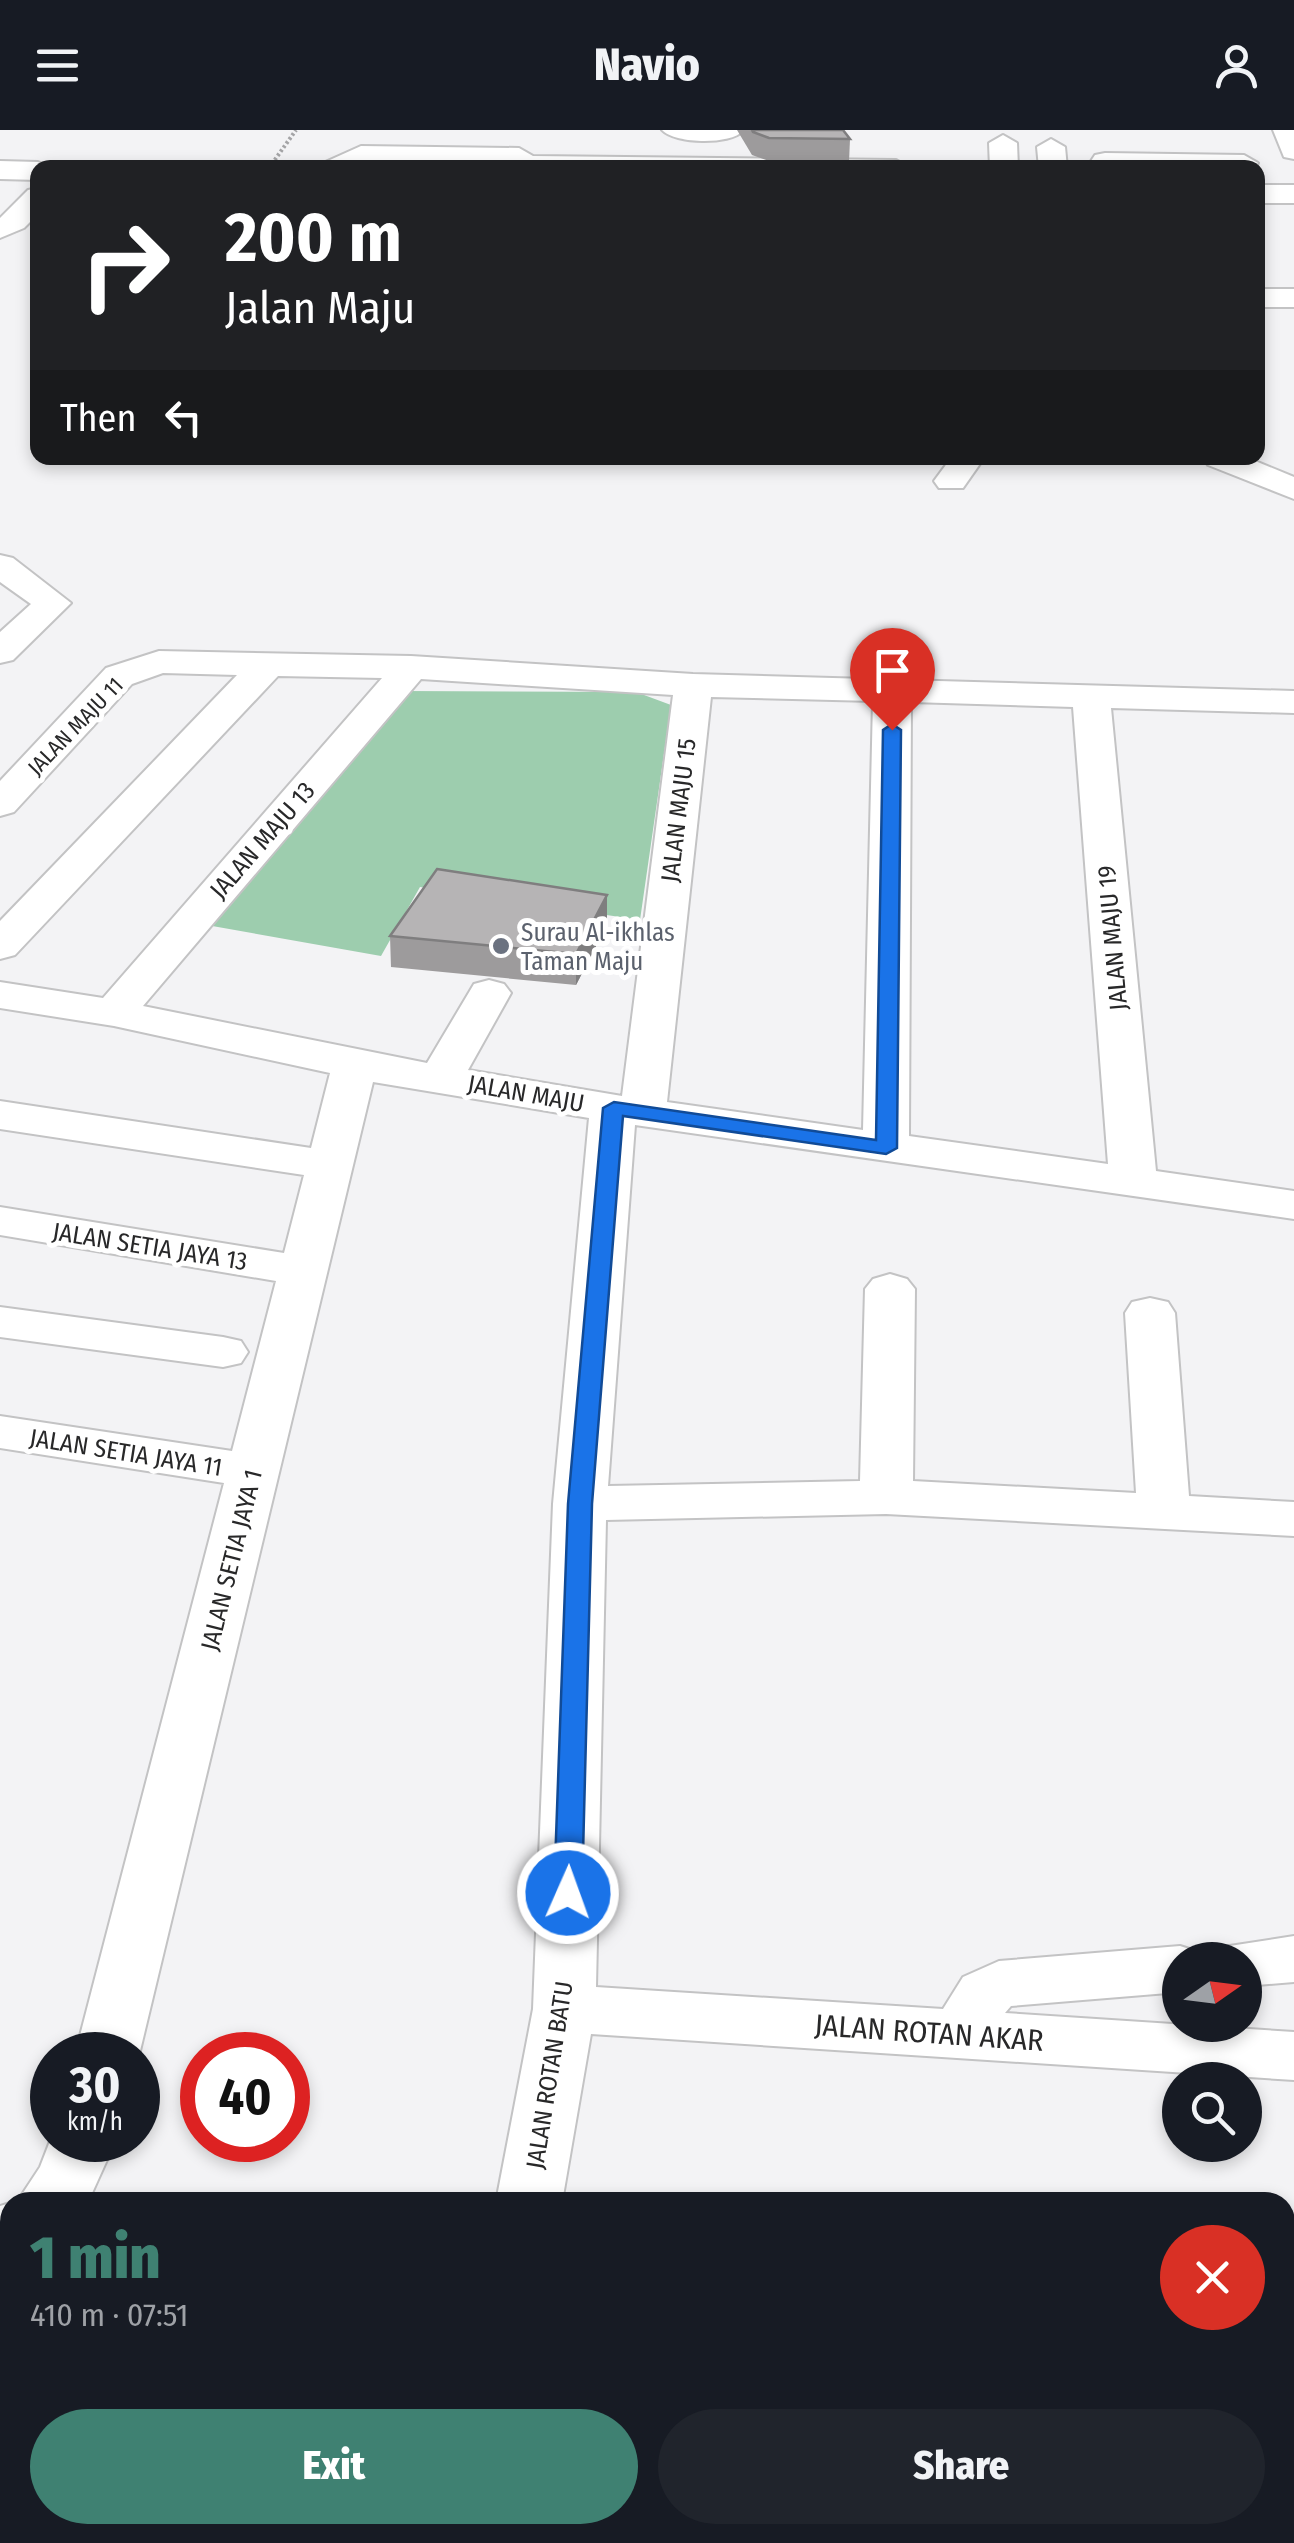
<!DOCTYPE html>
<meta charset="utf-8">
<style>
body{margin:0;font-family:"Fira Sans Condensed",sans-serif;background:#20242c;color:#f1f3f6;height:100vh;display:flex;flex-direction:column;font-size:38px;white-space:nowrap}
*{box-sizing:border-box;margin:0}
p{font-size:32px;color:#9ea1a6}
.icon{flex:none;width:55px;height:55px;fill:none;stroke:currentColor;stroke-width:2;stroke-linecap:round;stroke-linejoin:round}
.map{position:relative;flex:1;overflow:hidden}
.panel{position:absolute;left:0px;top:2062px;width:1295px;height:352px;display:flex;flex-direction:column;background:#171b24;border-radius:30px 30px 0 0;box-shadow:0 5px 15px #0003}
.panel>*{flex:none}
.hud{position:absolute;left:30px;top:30px;width:1235px;height:305px;border-radius:20px;box-shadow:0 5px 15px #0003;background:#202124;color:#fff;overflow:hidden}
.needle{width:65px;rotate:76deg}
.fabs{position:absolute;left:1162px;top:1812px;display:grid;gap:20px}
.fabs a{display:grid;place-items:center;width:100px;height:100px;border-radius:50%;background:#171b24;box-shadow:0 5px 15px #0003;font-size:50px}
.speed{position:absolute;left:30px;top:1902px;display:flex;gap:20px;font-size:50px;font-weight:700;text-align:center}
.speed>*{display:grid;place-content:center;width:130px;height:130px;border-radius:50%;background:#171b24;box-shadow:0 5px 15px #0003;line-height:1}
.speed small{font-size:25px;font-weight:400}
.speed .limit{border:15px solid #d22;background:#fff;color:#111}
.pin{position:absolute;display:grid;place-items:center;width:85px;height:85px;color:#fff;margin:-102px -42px;border-radius:50% 50% 50% 0;rotate:-45deg;box-shadow:0 0 10px #0007}
.pin .icon{rotate:45deg}
.me{position:absolute;width:110px;margin:-55px;rotate:2deg;stroke-linejoin:round;filter:drop-shadow(0 0 8px #0008)}
.turn{display:flex;align-items:center;gap:35px;height:210px;padding:0 30px;font-size:45px}
.turn .icon{width:130px;height:130px;stroke-width:2.5}
.turn b{display:block;font-size:70px;line-height:85px}
.then{display:flex;align-items:center;height:95px;padding:0 30px;background:#0003;gap:20px;font-size:38px}
.round{display:grid;place-items:center;flex:none;width:105px;height:105px;border-radius:52px;background:#20242c}
.overview{display:flex;align-items:center;justify-content:space-between;height:170px;padding:0 30px}
h1{font-size:60px;font-weight:800;line-height:75px;color:#3f8172}
.primary-button{display:flex;gap:20px;margin-top:auto;padding:20px 30px}
.primary-button a{flex:1;height:115px;border-radius:60px;background:#3f8172;color:#fff;font-size:40px;font-weight:800;line-height:115px;text-align:center}
.primary-button a+a{background:#20242c;color:#f1f3f6}
header{display:flex;justify-content:space-between;align-items:center;height:130px;padding:0 30px;background:#171b24;font-size:45px;font-weight:800}
.map>svg:first-child{display:block}
.green{fill:#9dcdae}
.lines{fill:none;stroke-linecap:round;stroke-linejoin:round}
.minor-casing{stroke:#c3c3c4;stroke-width:4}
.major-casing{stroke:#c3c3c4;stroke-width:4}
.path{stroke:#a4a4a6;stroke-width:4;stroke-dasharray:2.5 2.5;stroke-linecap:butt}
.minor{fill:#fff;fill-rule:evenodd}
.major{fill:#fff;fill-rule:evenodd}
.wall{fill:#9d9b9c}
.shaded-wall{fill:#7f7e7f}
.building{fill:#b6b4b5;stroke:#7f7e7f;stroke-width:2.5}
.route{fill:#1a73e8;stroke:#114b97;stroke-width:2.5}
.worship-dot{fill:#6b7280;stroke:#fff;stroke-width:4}
.labels{text-anchor:middle;stroke-width:10;stroke-linejoin:round;paint-order:stroke}
.far-street-label{font-size:22px;fill:#282829;stroke:#fff}
.street-label{font-size:25px;fill:#282829;stroke:#fff}
.worship-label{font-size:25px;fill:#5b616d;stroke:#fff;text-anchor:start}
.near-street-label{font-size:30px;fill:#282829;stroke:#fff}
</style>
<header><svg class="icon" aria-label="menu" viewBox="0 0 24 24"><path d="M4 6h16M4 12h16M4 18h16"/></svg>Navio<svg class="icon" aria-label="person" viewBox="0 0 24 24"><circle cx="12" cy="8" r="4"/><path d="M4 21q1-7 8-7t8 7"/></svg></header>
<div class="map">
<svg width="1294" height="2413" viewBox="0 0 1294 2413">
<rect width="100%" height="100%" fill="#f3f3f5"/>
<!-- green -->
<polygon class="green" points="402,561 636,562 671,575 640,790 420,757 381,826 201,794"/>
<g class="lines">
<defs>
<g id="minor">
<path d="M 662,0 L 742,0 L 743,1 C 730,15 675,14 662,0 Z"/>
<polygon points="1273,0 1294,0 1294,29 1284,27"/>
<polygon points="1003,5 1017,13 1018,38 990,38 989,13"/>
<polygon points="1051,9 1065,17 1067,38 1039,38 1037,17"/>
<polygon points="361,16 519,18 533,26 896,30 910,38 509,38 365,32 352,38 312,38"/>
<polygon points="1105,23 1244,25 1258,33 1255,38 1095,37 1091,31 1095,25"/>
<polygon points="38,58 38,84 24,98 0,108 0,88 28,60"/>
<rect x="1258" y="159" width="36" height="18"/>
<polygon points="951,328 984,328 963,358 939,358 934,351"/>
<polygon points="1203,328 1248,328 1294,347 1294,369 1208,335"/>
<polygon points="0,425 13,428 71,473 13,530 0,533 0,502 31,474 0,452"/>
<path d="M 159,521 L 411,526 L 693,544 L 1294,561 L 1294,583 L 1111,578 L 1156,1041 L 1294,1061 L 1294,1089 L 635,995 L 608,1356 L 860,1351 L 865,1159 L 873,1149 L 890,1144 L 907,1149 L 915,1159 L 913,1351 L 1136,1363 L 1125,1183 L 1132,1172 L 1150,1168 L 1168,1172 L 1175,1183 L 1189,1366 L 1294,1372 L 1294,1406 L 886,1384 L 606,1390 L 596,1857 L 943,1879 L 963,1847 L 999,1831 L 1180,1816 L 1202,1823 L 1206,1830 L 1180,1830 L 1180,1862 L 1011,1876 L 1005,1883 L 1294,1902 L 1294,1950 L 591,1904 L 562,2072 L 496,2072 L 533,1879 L 553,1374 L 589,988 L 373,952 L 139,1925 L 75,1925 L 224,1353 L 0,1318 L 0,1286 L 232,1321 L 276,1151 L 0,1105 L 0,1077 L 284,1123 L 304,1045 L 0,999 L 0,971 L 311,1018 L 330,943 L 114,896 L 0,878 L 0,852 L 103,868 L 382,548 L 278,546 L 15,825 L 0,829 L 0,791 L 237,545 L 163,543 L 132,554 L 14,682 L 0,686 L 0,651 L 106,538 ZM 421,549 L 673,565 L 622,966 L 468,940 L 511,863 L 504,854 L 489,850 L 474,854 L 427,933 L 143,876 ZM 711,567 L 873,571 L 863,1000 L 667,972 ZM 911,572 L 1073,577 L 1108,1034 L 909,1006 Z"/>
<polygon points="0,1177 223,1207 241,1211 248,1222 241,1233 223,1237 0,1207"/>
<polygon points="1294,1806 1294,1852 1245,1856 1245,1830 1216,1830 1223,1817"/>
<polygon points="52,2006 52,2010 116,2010 88,2072 17,2072 40,2037"/>
<polygon points="10,2073 10,2130 0,2133 0,2076"/>
<rect x="1285" y="2276" width="9" height="60"/>
<polygon points="316,2405 395,2405 392,2413 313,2413"/>
</g>
<g id="major">
<polygon points="0,31 38,32 51,38 38,38 38,50 0,49"/>
<rect x="1258" y="55" width="36" height="18"/>
</g>
</defs>
<!-- minor casing -->
<use href="#minor" class="minor-casing"/>
<!-- major casing -->
<use href="#major" class="major-casing"/>
<!-- path -->
<polyline class="path" points="269,38 296,0"/>
<!-- minor -->
<use href="#minor" class="minor"/>
<!-- major -->
<use href="#major" class="major"/>
</g>
<!-- wall -->
<g class="wall">
<polygon points="737,0 843,0 850,9 849,32 769,31 752,25"/>
<polygon points="607,765 607,795 576,855 391,837 390,806"/>
</g>
<!-- shaded-wall -->
<polygon class="shaded-wall" points="607,765 607,795 576,855 576,824"/>
<!-- building -->
<g class="building">
<polygon points="752,0 843,0 850,9 769,8 753,2"/>
<polygon points="437,739 607,765 576,824 390,806"/>
</g>
<!-- route -->
<polygon class="route" points="892,594 901,600 897,1018 886,1024 623,986 592,1374 582,1763 568,1773 554,1763 568,1374 603,978 614,972 876,1010 883,600"/>
<!-- markers -->
<circle class="worship-dot" cx="501" cy="816" r="10"/>
<g class="labels">
<!-- far-street labels -->
<g class="far-street-label">
<text transform="translate(75 596) rotate(-46)" y="8">JALAN MAJU 11</text>
</g>
<!-- street labels -->
<g class="street-label">
<text transform="translate(678 680) rotate(-83)" y="9">JALAN MAJU 15</text>
<text transform="translate(262 710) rotate(-49)" y="9">JALAN MAJU 13</text>
<text transform="translate(1112 808) rotate(-95)" y="9">JALAN MAJU 19</text>
<text transform="translate(526 963) rotate(10)" y="9">JALAN MAJU</text>
<text transform="translate(150 1116) rotate(9)" y="9">JALAN SETIA JAYA 13</text>
<text transform="translate(126 1322) rotate(9)" y="9">JALAN SETIA JAYA 11</text>
<text transform="translate(231 1430) rotate(-76)" y="9">JALAN SETIA JAYA 1</text>
<text transform="translate(549 1945) rotate(-81)" y="9">JALAN ROTAN BATU</text>
</g>
<!-- worship labels -->
<g class="worship-label">
<text x="521" y="811">Surau Al-ikhlas<tspan x="521" dy="29">Taman Maju</tspan></text>
</g>
<!-- near-street labels -->
<g class="near-street-label">
<text transform="translate(929 1903) rotate(4)" y="10">JALAN ROTAN AKAR</text>
</g>
</g>
</svg>
<div class="fabs">
<a><svg class="needle" viewBox="-14 -14 28 28"><path d="M0-13l5 13h-10z" fill="#e53935"/><path d="M0 13l5-13h-10z" fill="#9ea1a6"/></svg></a>
<a><svg class="icon" aria-label="search" viewBox="0 0 24 24"><circle cx="10" cy="10" r="6"/><path d="M15 15l6 6"/></svg></a>
</div>
<div class="speed"><div>30<small>km/h</small></div><div class="limit">40</div></div>
<div class="pin" style="left:892px;top:600px;background:#d93025"><svg class="icon" aria-label="arrive" viewBox="0 0 24 24"><path d="M6 21V4h12l-3 4 3 4H6"/></svg></div>
<svg class="me" style="left:568px;top:1763px" viewBox="-20 -20 40 40"><circle r="17" fill="#1a73e8" stroke="#fff" stroke-width="3"/><path d="M0-11L8 9 0 5-8 9z" fill="#fff"/></svg>
<div class="hud">
<div class="turn"><svg class="icon" aria-label="right" viewBox="0 0 24 24"><path d="M7 20v-9h11M14 6l5 5-5 5"/></svg><div><b>200 m</b>Jalan Maju</div></div>
<div class="then">Then<svg class="icon" aria-label="left" viewBox="0 0 24 24"><path d="M17 20v-9H6M10 6l-5 5 5 5"/></svg></div>
</div>
<section class="panel">
<div class="overview"><div><h1>1 min</h1><p>410 m · 07:51</p></div><a class="round" style="background:#d93025;color:#fff"><svg class="icon" aria-label="close" viewBox="0 0 24 24"><path d="M6 6l12 12M18 6L6 18"/></svg></a></div>
<div class="primary-button"><a>Exit</a><a>Share</a></div>
</section>
</div>
